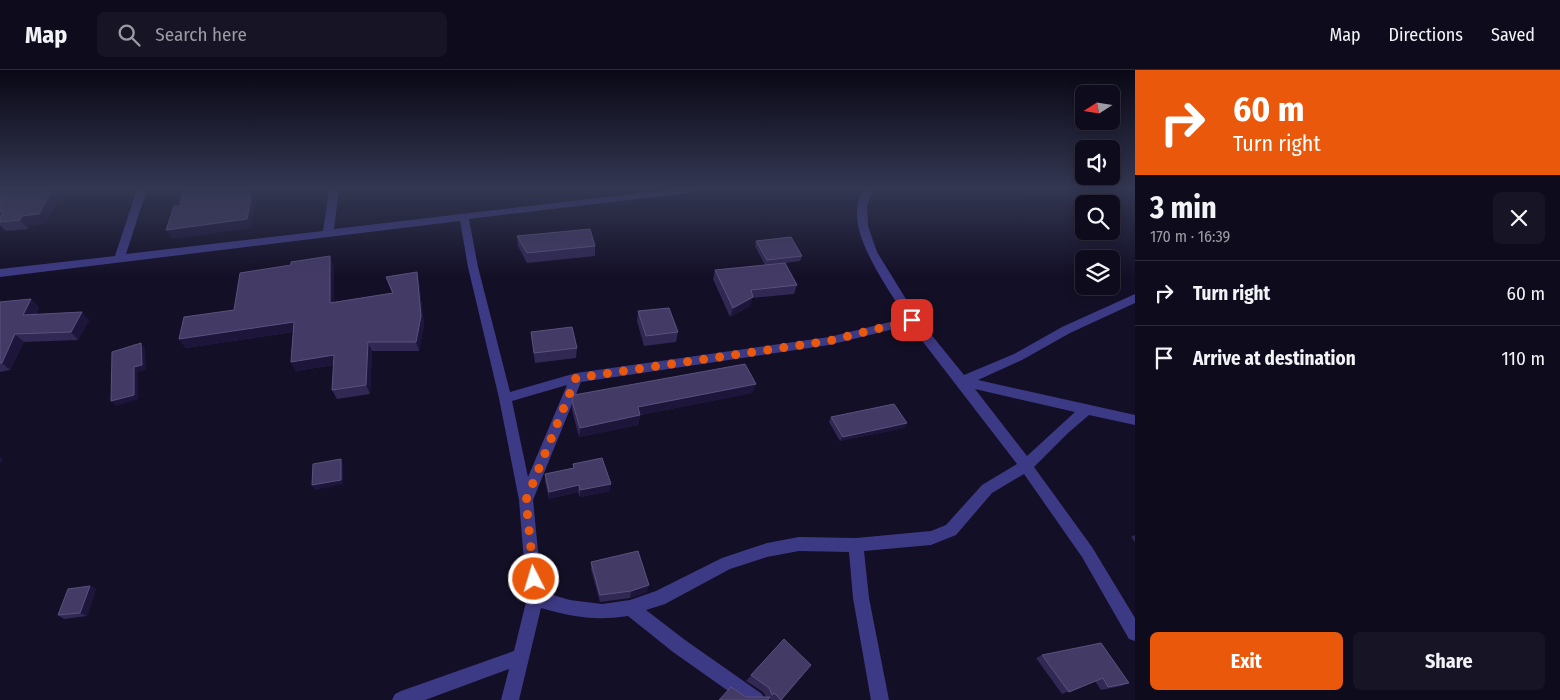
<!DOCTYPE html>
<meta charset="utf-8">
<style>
body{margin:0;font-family:"Fira Sans Condensed",sans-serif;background:#171425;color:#f1f3f6;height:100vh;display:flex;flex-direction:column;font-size:19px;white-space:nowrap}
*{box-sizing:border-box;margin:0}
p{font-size:16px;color:#9b9ba3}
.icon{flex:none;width:28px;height:28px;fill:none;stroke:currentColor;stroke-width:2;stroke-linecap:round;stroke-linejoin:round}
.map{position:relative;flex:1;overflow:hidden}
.sheet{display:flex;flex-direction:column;background:#0e0b1c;width:425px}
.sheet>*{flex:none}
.hud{background:#ea580c;color:#fff;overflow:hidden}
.needle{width:32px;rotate:258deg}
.controls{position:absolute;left:1075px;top:15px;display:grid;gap:10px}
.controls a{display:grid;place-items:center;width:45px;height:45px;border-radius:8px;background:#0e0b1c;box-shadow:0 2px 12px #0003,0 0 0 1px #2e2b3b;font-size:25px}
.pin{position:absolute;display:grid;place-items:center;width:42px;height:42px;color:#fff;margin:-21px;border-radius:10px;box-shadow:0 2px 8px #0006}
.me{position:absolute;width:55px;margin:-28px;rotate:355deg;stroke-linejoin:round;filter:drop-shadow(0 0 4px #0008)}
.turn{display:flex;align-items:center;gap:18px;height:105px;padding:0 15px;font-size:22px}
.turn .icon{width:65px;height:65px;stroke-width:2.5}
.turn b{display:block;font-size:35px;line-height:42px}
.round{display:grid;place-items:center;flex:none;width:52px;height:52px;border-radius:8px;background:#171425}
.headline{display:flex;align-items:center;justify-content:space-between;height:85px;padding:0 15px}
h1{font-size:30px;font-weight:700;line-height:38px}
.primary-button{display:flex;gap:10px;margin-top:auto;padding:10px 15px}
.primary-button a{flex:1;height:58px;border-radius:8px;background:#ea580c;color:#fff;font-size:20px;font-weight:700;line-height:58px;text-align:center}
.primary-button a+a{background:#171425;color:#f1f3f6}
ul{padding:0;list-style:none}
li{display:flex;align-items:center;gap:15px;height:65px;padding:0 15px;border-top:1px solid #2e2b3b}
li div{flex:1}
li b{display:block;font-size:19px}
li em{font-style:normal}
header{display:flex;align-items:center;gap:30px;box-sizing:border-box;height:70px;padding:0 25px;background:#0e0b1c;border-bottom:1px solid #2e2b3b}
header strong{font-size:24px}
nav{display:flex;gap:28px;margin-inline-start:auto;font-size:18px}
.search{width:350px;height:45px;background:#171425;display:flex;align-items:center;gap:12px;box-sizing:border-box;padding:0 18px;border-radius:8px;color:#9b9ba3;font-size:19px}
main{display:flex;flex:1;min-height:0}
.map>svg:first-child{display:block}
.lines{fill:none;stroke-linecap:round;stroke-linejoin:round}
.minor{fill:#3d3a85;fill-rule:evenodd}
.wall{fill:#312854}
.shaded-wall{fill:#1d163a}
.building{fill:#433a66;stroke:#5a527e}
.route{stroke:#ea580c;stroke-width:9;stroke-dasharray:0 16.2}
</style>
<header>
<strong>Map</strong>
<div class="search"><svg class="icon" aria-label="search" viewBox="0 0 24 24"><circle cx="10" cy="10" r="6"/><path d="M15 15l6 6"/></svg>Search here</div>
<nav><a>Map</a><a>Directions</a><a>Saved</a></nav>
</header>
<main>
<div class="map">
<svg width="1135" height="630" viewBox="0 0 1135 630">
<rect width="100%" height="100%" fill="#130f26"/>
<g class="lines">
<!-- minor -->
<path class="minor" d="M 137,119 L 147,119 L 126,184 L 323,161 L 329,119 L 339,119 L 334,159 L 672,119 L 701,119 L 696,122 L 469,149 L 478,197 L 510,322 L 576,303 L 829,267 L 906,248 C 889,219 850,168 858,134 C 859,129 861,124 863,119 L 873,119 L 867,135 L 868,156 L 877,182 L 917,247 L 964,305 L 1014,284 L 1062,257 L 1135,224 L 1135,233 L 1070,263 L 1022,290 L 978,310 L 1135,345 L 1135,355 L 1089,345 L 1068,363 L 1034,397 L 1092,477 L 1135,548 L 1135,571 L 1129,569 L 1082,487 L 1024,404 L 992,423 L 956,465 L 931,475 L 864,481 L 869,528 L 889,630 L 871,630 L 853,528 L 849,482 L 799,481 L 767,487 L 730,499 L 665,534 L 646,540 L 685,570 L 762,624 L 765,630 L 741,630 L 673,582 L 628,546 C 594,551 573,547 541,538 L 519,630 L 501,630 L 509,599 L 425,630 L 392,630 L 395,624 L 401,621 L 514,581 L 527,528 L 519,430 L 499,328 L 468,197 L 460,151 L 0,207 L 0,199 L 115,186 ZM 910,255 L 1017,394 L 982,415 L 946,455 L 931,461 L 856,468 L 799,467 L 767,473 L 722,488 L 656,521 L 630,530 L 602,534 L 570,530 L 542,522 L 533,430 L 581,312 L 829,275 ZM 567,315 L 528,407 L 512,331 ZM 975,319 L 1075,342 L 1027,386 Z"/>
</g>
<!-- wall -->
<g class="wall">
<polygon points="0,119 63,119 46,153 30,155 28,159 6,161 0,155"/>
<polygon points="517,166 595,176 595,186 527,193 518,176"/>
<polygon points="756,171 802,186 800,191 785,193 797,215 794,224 752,228 750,236 730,247 713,209 715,200 765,195 755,176"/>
<polygon points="334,196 334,232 392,223 386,207 419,212 424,255 419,281 372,281 370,324 337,329 332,320 334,295 296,301 291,292 293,262 186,278 179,269"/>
<polygon points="0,232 39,237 36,244 89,250 78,270 24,272 10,300 0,302"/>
<polygon points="638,241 678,262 676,272 644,276 637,251"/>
<polygon points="531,262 577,278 576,288 535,293"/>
<polygon points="756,314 752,323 640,345 638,355 579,367 572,340 572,331"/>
<polygon points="831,347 907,353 904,358 840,371 829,352"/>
<polygon points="573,394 610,421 580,427 578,422 549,429 545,411 545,404 573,398"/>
<polygon points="1135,465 1135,472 1131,467"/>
<polygon points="591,492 647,522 630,528 600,532 591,499"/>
<polygon points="90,516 96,519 87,546 64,549 58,545"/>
<polygon points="784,569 782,630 771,630 769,628 719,630 746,627 766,627 763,622 746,611"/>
<polygon points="1042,585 1129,613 1121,616 1101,620 1095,611 1062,624 1036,588"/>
</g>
<!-- shaded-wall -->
<g class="shaded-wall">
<polygon points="52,119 63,119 46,153 30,155 28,159 20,150 22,146"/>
<polygon points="250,119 252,119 255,125 253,132 255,136 251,158 172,169 166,160 249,127"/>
<polygon points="330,186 334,196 334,242 330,233"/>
<polygon points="417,202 419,212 424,255 419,281 416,272"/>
<polygon points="753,227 750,236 730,247 733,238"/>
<polygon points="31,229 39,237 31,253 23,245"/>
<polygon points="82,242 89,250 78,270 71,262"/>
<polygon points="294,252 299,261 186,278 179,269"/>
<polygon points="15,264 24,272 10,300 2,293"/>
<polygon points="368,272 372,281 370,324 366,315"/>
<polygon points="141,273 145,278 146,300 138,302 138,329 116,336 111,331 134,297"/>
<polygon points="334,285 339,294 296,301 291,292"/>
<polygon points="756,314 752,323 640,345 638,355 579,367 580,358 638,337"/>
<polygon points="907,353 904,358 840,371 843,367"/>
<polygon points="0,387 3,389 0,395"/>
<polygon points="341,389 343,393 343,414 315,420 312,415"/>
<polygon points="611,414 610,421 580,427 580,420"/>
<polygon points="579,415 578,422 549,429 549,422"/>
<polygon points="649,515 647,522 630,528 631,521"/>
<polygon points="90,516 96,519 87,546 80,543"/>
</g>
<!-- building -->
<g class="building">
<polygon points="0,119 52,119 39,144 22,146 20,150 0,152 0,148 4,141 0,142"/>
<polygon points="183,119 250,119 249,127 251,127 247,149 166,160 174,136 180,136"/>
<polygon points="590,159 595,176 527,183 517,166"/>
<polygon points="791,167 802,186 767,190 756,171"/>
<polygon points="330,186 330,233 393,223 386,207 417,202 421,246 416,272 368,272 366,315 332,320 334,285 291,292 294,252 179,269 184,247 234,240 240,203 291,195 291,192"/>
<polygon points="785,193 797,215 751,220 753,227 733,238 715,200"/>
<polygon points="31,229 23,245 82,242 71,262 15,264 2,293 0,293 0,232"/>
<polygon points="669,238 678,262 646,266 638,241"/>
<polygon points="572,257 577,278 534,283 531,262"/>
<polygon points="141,273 142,295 134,297 134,325 111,331 112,282"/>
<polygon points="745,294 756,314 638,337 640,345 580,358 572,331 574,325"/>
<polygon points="894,334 907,353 843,367 831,347"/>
<polygon points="602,388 611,414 580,420 579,415 549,422 545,404 574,398 573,394"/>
<polygon points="341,389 341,410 312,415 313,394"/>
<polygon points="638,481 649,515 631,521 600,525 591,492"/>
<polygon points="90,516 80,543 58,545 68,519"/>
<polygon points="784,569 811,595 781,630 774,623 772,625 769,618 751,605"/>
<polygon points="1101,573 1129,613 1108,617 1103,608 1069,622 1042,585"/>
<polygon points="731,617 746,627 770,627 768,630 719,630"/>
</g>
<!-- sky -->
<linearGradient id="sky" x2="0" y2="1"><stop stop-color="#0a0815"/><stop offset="0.57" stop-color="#333752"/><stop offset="1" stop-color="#333752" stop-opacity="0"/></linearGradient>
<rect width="1135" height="207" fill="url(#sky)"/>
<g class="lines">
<!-- route -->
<polyline class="route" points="534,509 526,430 576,308 829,271 912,250"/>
</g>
</svg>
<div class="controls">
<a><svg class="needle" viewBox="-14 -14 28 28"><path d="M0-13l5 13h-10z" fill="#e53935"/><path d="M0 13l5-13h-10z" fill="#9b9ba3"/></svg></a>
<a><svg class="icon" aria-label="sound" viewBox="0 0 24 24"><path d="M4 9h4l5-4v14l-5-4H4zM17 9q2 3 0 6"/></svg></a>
<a><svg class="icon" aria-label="search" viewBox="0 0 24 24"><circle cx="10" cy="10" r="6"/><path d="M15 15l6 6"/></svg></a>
<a><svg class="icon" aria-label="layers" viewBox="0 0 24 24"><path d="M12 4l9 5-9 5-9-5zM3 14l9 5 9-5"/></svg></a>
</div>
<div class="pin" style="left:912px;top:250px;background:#d93025"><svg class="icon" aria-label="arrive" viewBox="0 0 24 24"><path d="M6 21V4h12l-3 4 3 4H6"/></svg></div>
<svg class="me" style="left:534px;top:509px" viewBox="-20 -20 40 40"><circle r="17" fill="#ea580c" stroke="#fff" stroke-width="3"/><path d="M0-11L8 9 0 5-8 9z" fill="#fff"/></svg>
</div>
<section class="sheet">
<div class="hud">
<div class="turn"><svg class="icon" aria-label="right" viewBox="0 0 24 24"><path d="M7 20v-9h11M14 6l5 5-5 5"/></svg><div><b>60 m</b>Turn right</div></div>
</div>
<div class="headline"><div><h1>3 min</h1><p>170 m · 16:39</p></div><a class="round"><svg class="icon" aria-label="close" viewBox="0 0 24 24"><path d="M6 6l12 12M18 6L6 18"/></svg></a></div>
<ul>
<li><svg class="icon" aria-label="right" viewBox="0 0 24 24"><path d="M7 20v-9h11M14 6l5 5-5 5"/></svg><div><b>Turn right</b></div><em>60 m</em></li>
<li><svg class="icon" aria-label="arrive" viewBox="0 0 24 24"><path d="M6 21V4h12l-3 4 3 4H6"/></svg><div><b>Arrive at destination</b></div><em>110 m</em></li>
</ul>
<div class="primary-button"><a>Exit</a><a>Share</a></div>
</section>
</main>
